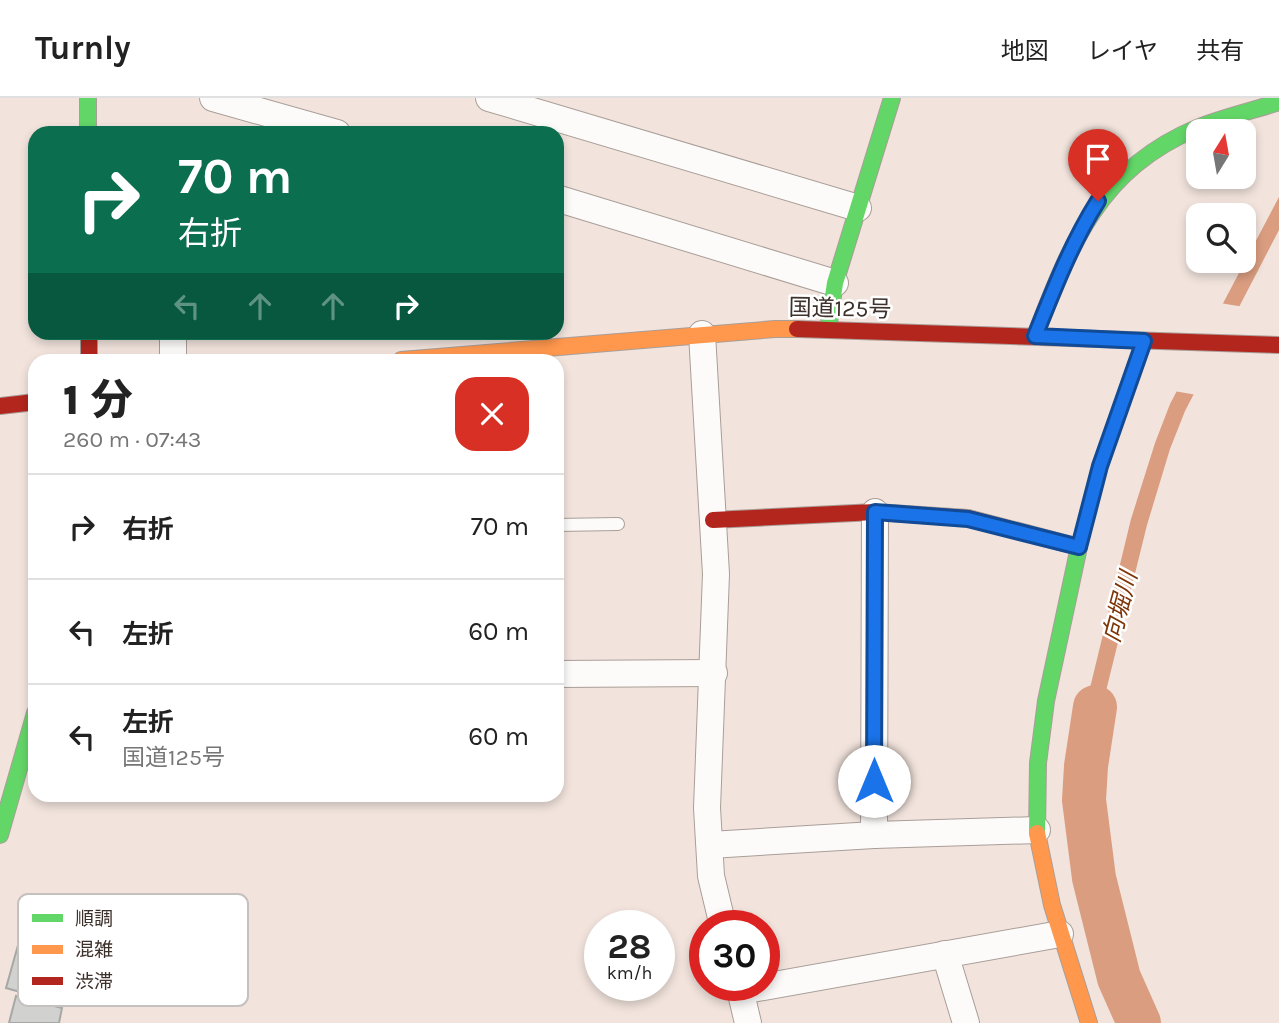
<!DOCTYPE html>
<html lang="ja">
<meta charset="utf-8">
<style>
body{margin:0;font-family:Karla,"Noto Sans JP",sans-serif;background:#f2f2f2;color:#222;height:100vh;display:flex;flex-direction:column;font-size:26px;white-space:nowrap}
*{box-sizing:border-box;margin:0}
p{font-size:23px;color:#767676}
.icon{flex:none;width:38px;height:38px;fill:none;stroke:currentColor;stroke-width:2;stroke-linecap:round;stroke-linejoin:round}
.map{position:relative;flex:1;overflow:hidden}
.panel{position:absolute;left:28px;top:256px;width:536px;height:448px;display:flex;flex-direction:column;background:#fff;border-radius:21px;box-shadow:0 4px 10px #0003}
.panel>*{flex:none}
.guide{position:absolute;left:28px;top:28px;width:536px;height:214px;border-radius:21px;box-shadow:0 4px 10px #0003;background:#0b6e4f;color:#fff;overflow:hidden}
.needle{width:46px;rotate:11deg}
.controls{position:absolute;left:1186px;top:21px;display:grid;gap:14px}
.controls a{display:grid;place-items:center;width:70px;height:70px;border-radius:14px;background:#fff;box-shadow:0 4px 10px #0003;font-size:35px}
.speed{position:absolute;left:584px;top:812px;display:flex;gap:14px;font-size:35px;font-weight:700;text-align:center}
.speed>*{display:grid;place-content:center;width:91px;height:91px;border-radius:50%;background:#fff;box-shadow:0 4px 10px #0003;line-height:1}
.speed small{font-size:18px;font-weight:400}
.speed .limit{border:10px solid #d22;background:#fff;color:#111}
.pin{position:absolute;display:grid;place-items:center;width:60px;height:60px;color:#fff;margin:-72px -30px;border-radius:50% 50% 50% 0;rotate:-45deg;box-shadow:0 0 7px #0007}
.pin .icon{rotate:45deg}
.me{position:absolute;width:77px;margin:-38px;rotate:0deg;stroke-linejoin:round;filter:drop-shadow(0 0 5px #0008)}
.turn{display:flex;align-items:center;gap:24px;height:147px;padding:0 35px;font-size:32px}
.turn .icon{width:91px;height:91px;stroke-width:2.5}
.turn b{display:block;font-size:49px;line-height:60px}
.lanes{display:flex;align-items:center;height:66px;padding:0 35px;background:#0003;justify-content:center;gap:35px;direction:ltr}
.lanes .off{opacity:.35}
.round{display:grid;place-items:center;flex:none;width:74px;height:74px;border-radius:21px;background:#f2f2f2}
.headline{display:flex;align-items:center;justify-content:space-between;height:119px;padding:0 35px}
h1{font-size:42px;font-weight:800;line-height:52px}
ul{padding:0;list-style:none}
li{display:flex;align-items:center;gap:21px;height:105px;padding:0 35px;border-top:2px solid #e0e0e0}
li div{flex:1}
li b{display:block;font-size:26px}
li em{font-style:normal}
header{display:flex;align-items:center;gap:42px;box-sizing:border-box;height:98px;padding:0 35px;background:#fff;border-bottom:2px solid #e0e0e0}
header strong{font-size:33px}
nav{display:flex;gap:38px;margin-inline-start:auto;font-size:24px}
.map>svg:first-child{display:block}
.water{fill:#da9d80}
.pier{fill:#f2e4dd}
.lines{fill:none;stroke-linecap:round;stroke-linejoin:round}
.river{stroke:#da9d80;stroke-width:44}
.building{fill:#d1d1d0;stroke:#a7a7a6;stroke-width:2}
.lane-casing{stroke:#a99e98;stroke-width:14}
.street-casing{stroke:#a99e98;stroke-width:28}
.fast-casing{stroke:#a99e98;stroke-width:18}
.slow-casing{stroke:#a99e98;stroke-width:18}
.jam-casing{stroke:#a99e98;stroke-width:18}
.lane{stroke:#fdfbfa;stroke-width:12}
.street{stroke:#fdfbfa;stroke-width:26}
.fast{stroke:#63d668;stroke-width:16}
.slow{stroke:#ff974d;stroke-width:16}
.jam{stroke:#b3261e;stroke-width:16}
.route-casing{stroke:#114b97;stroke-width:18}
.route{stroke:#1a73e8;stroke-width:12}
.labels{text-anchor:middle;stroke-width:5;stroke-linejoin:round;paint-order:stroke}
.street-label{font-size:23px;fill:#3e312b;stroke:#fff}
.water-label{font-size:24px;font-style:italic;fill:#7d3406;stroke:#fff}
.key{fill:#fff;stroke:#c5c1bf;stroke-width:2}
.key-label{font-size:19px;fill:#3e312b}
</style>
<header>
<strong>Turnly</strong>
<nav><a>地図</a><a>レイヤ</a><a>共有</a></nav>
</header>
<div class="map">
<svg width="1279" height="925" viewBox="0 0 1279 925">
<rect width="100%" height="100%" fill="#f2e4dd"/>
<!-- water -->
<polygon class="water" points="1279,99 1279,132 1185,313 1170,351 1147,427 1105,597 1094,669 1077,667 1089,594 1131,421 1155,345 1170,306"/>
<!-- pier -->
<polygon class="pier" points="1220,205 1244,209 1197,297 1174,293"/>
<g class="lines">
<!-- river -->
<polyline class="river" points="1095,609 1086,668 1084,702 1094,780 1119,880 1139,925"/>
</g>
<!-- building -->
<g class="building">
<polygon points="29,808 87,824 63,906 6,890"/>
<polygon points="16,898 62,910 59,925 9,925"/>
</g>
<g class="lines">
<defs>
<g id="lane">
<polyline points="556,427 618,426"/>
<polyline points="1080,446 1100,368 1142,246"/>
</g>
<g id="street">
<polyline points="213,0 337,35"/>
<polyline points="489,0 858,110"/>
<polyline points="556,100 835,185"/>
<polyline points="702,236 716,476 707,710 711,778 723,828"/>
<polyline points="173,262 173,234"/>
<polyline points="556,576 714,575"/>
<polyline points="874,737 875,414"/>
<polyline points="710,747 874,737 1037,732"/>
<polyline points="945,856 966,925"/>
<polyline points="739,887 748,925"/>
<polyline points="741,893 1060,836"/>
</g>
<g id="fast">
<polyline points="88,0 88,35"/>
<polyline points="828,231 835,185 892,0"/>
<path d="M 1035,238 C 1071,145 1099,71 1197,30 C 1223,19 1252,13 1279,4"/>
<polyline points="1026,435 1079,449 1046,603 1038,665 1037,735"/>
<polyline points="0,737 35,615"/>
</g>
<g id="slow">
<polyline points="401,262 775,231 797,231"/>
<polyline points="1037,735 1052,807 1089,925"/>
</g>
<g id="jam">
<polyline points="797,231 1279,247"/>
<polyline points="89,234 89,262"/>
<polyline points="0,308 35,304"/>
<polyline points="713,422 875,414 968,420 1026,435"/>
</g>
</defs>
<!-- lane casing -->
<use href="#lane" class="lane-casing"/>
<!-- street casing -->
<use href="#street" class="street-casing"/>
<!-- fast casing -->
<use href="#fast" class="fast-casing"/>
<!-- slow casing -->
<use href="#slow" class="slow-casing"/>
<!-- jam casing -->
<use href="#jam" class="jam-casing"/>
<!-- lane -->
<use href="#lane" class="lane"/>
<!-- street -->
<use href="#street" class="street"/>
<!-- fast -->
<use href="#fast" class="fast"/>
<!-- slow -->
<use href="#slow" class="slow"/>
<!-- jam -->
<use href="#jam" class="jam"/>
</g>
<g class="lines">
<defs>
<path id="route" d="M 874,683 L 875,414 L 968,421 L 1079,449 L 1100,368 L 1144,243 L 1035,238 C 1054,191 1071,146 1098,103"/>
</defs>
<!-- route casing -->
<use href="#route" class="route-casing"/>
<!-- route -->
<use href="#route" class="route"/>
</g>
<g class="labels">
<!-- street labels -->
<g class="street-label">
<text transform="translate(840 210) rotate(1)" y="8">国道125号</text>
</g>
<!-- water labels -->
<g class="water-label">
<text transform="translate(1120 509) rotate(-75)" y="8">向堀川</text>
</g>
</g>
<!-- legend -->
<rect x="18" y="796" width="230" height="112" rx="10" class="key"/>
<rect x="32" y="816" width="31" height="8" fill="#63d668"/>
<rect x="32" y="847" width="31" height="9" fill="#ff974d"/>
<rect x="32" y="879" width="31" height="8" fill="#b3261e"/>
<g class="key-label">
<text x="75" y="827">順調</text>
<text x="75" y="858">混雑</text>
<text x="75" y="890">渋滞</text>
</g>
</svg>
<div class="controls">
<a><svg class="needle" viewBox="-14 -14 28 28"><path d="M0-13l5 13h-10z" fill="#e53935"/><path d="M0 13l5-13h-10z" fill="#767676"/></svg></a>
<a><svg class="icon" aria-label="search" viewBox="0 0 24 24"><circle cx="10" cy="10" r="6"/><path d="M15 15l6 6"/></svg></a>
</div>
<div class="speed"><div>28<small>km/h</small></div><div class="limit">30</div></div>
<div class="pin" style="left:1098px;top:103px;background:#d93025"><svg class="icon" aria-label="arrive" viewBox="0 0 24 24"><path d="M6 21V4h12l-3 4 3 4H6"/></svg></div>
<svg class="me" style="left:874px;top:683px" viewBox="-20 -20 40 40"><circle r="19" fill="#fff"/><path d="M0-13L10 11 0 6-10 11z" fill="#1a73e8"/></svg>
<div class="guide">
<div class="turn"><svg class="icon" aria-label="right" viewBox="0 0 24 24"><path d="M7 20v-9h11M14 6l5 5-5 5"/></svg><div><b>70 m</b>右折</div></div>
<div class="lanes"><svg class="icon off" aria-label="left" viewBox="0 0 24 24"><path d="M17 20v-9H6M10 6l-5 5 5 5"/></svg><svg class="icon off" aria-label="ahead" viewBox="0 0 24 24"><path d="M12 20V5M6 11l6-6 6 6"/></svg><svg class="icon off" aria-label="ahead" viewBox="0 0 24 24"><path d="M12 20V5M6 11l6-6 6 6"/></svg><svg class="icon" aria-label="right" viewBox="0 0 24 24"><path d="M7 20v-9h11M14 6l5 5-5 5"/></svg></div>
</div>
<section class="panel">
<div class="headline"><div><h1>1 分</h1><p>260 m · 07:43</p></div><a class="round" style="background:#d93025;color:#fff"><svg class="icon" aria-label="close" viewBox="0 0 24 24"><path d="M6 6l12 12M18 6L6 18"/></svg></a></div>
<ul>
<li><svg class="icon" aria-label="right" viewBox="0 0 24 24"><path d="M7 20v-9h11M14 6l5 5-5 5"/></svg><div><b>右折</b></div><em>70 m</em></li>
<li><svg class="icon" aria-label="left" viewBox="0 0 24 24"><path d="M17 20v-9H6M10 6l-5 5 5 5"/></svg><div><b>左折</b></div><em>60 m</em></li>
<li><svg class="icon" aria-label="left" viewBox="0 0 24 24"><path d="M17 20v-9H6M10 6l-5 5 5 5"/></svg><div><b>左折</b><p>国道125号</p></div><em>60 m</em></li>
</ul>
</section>
</div>
